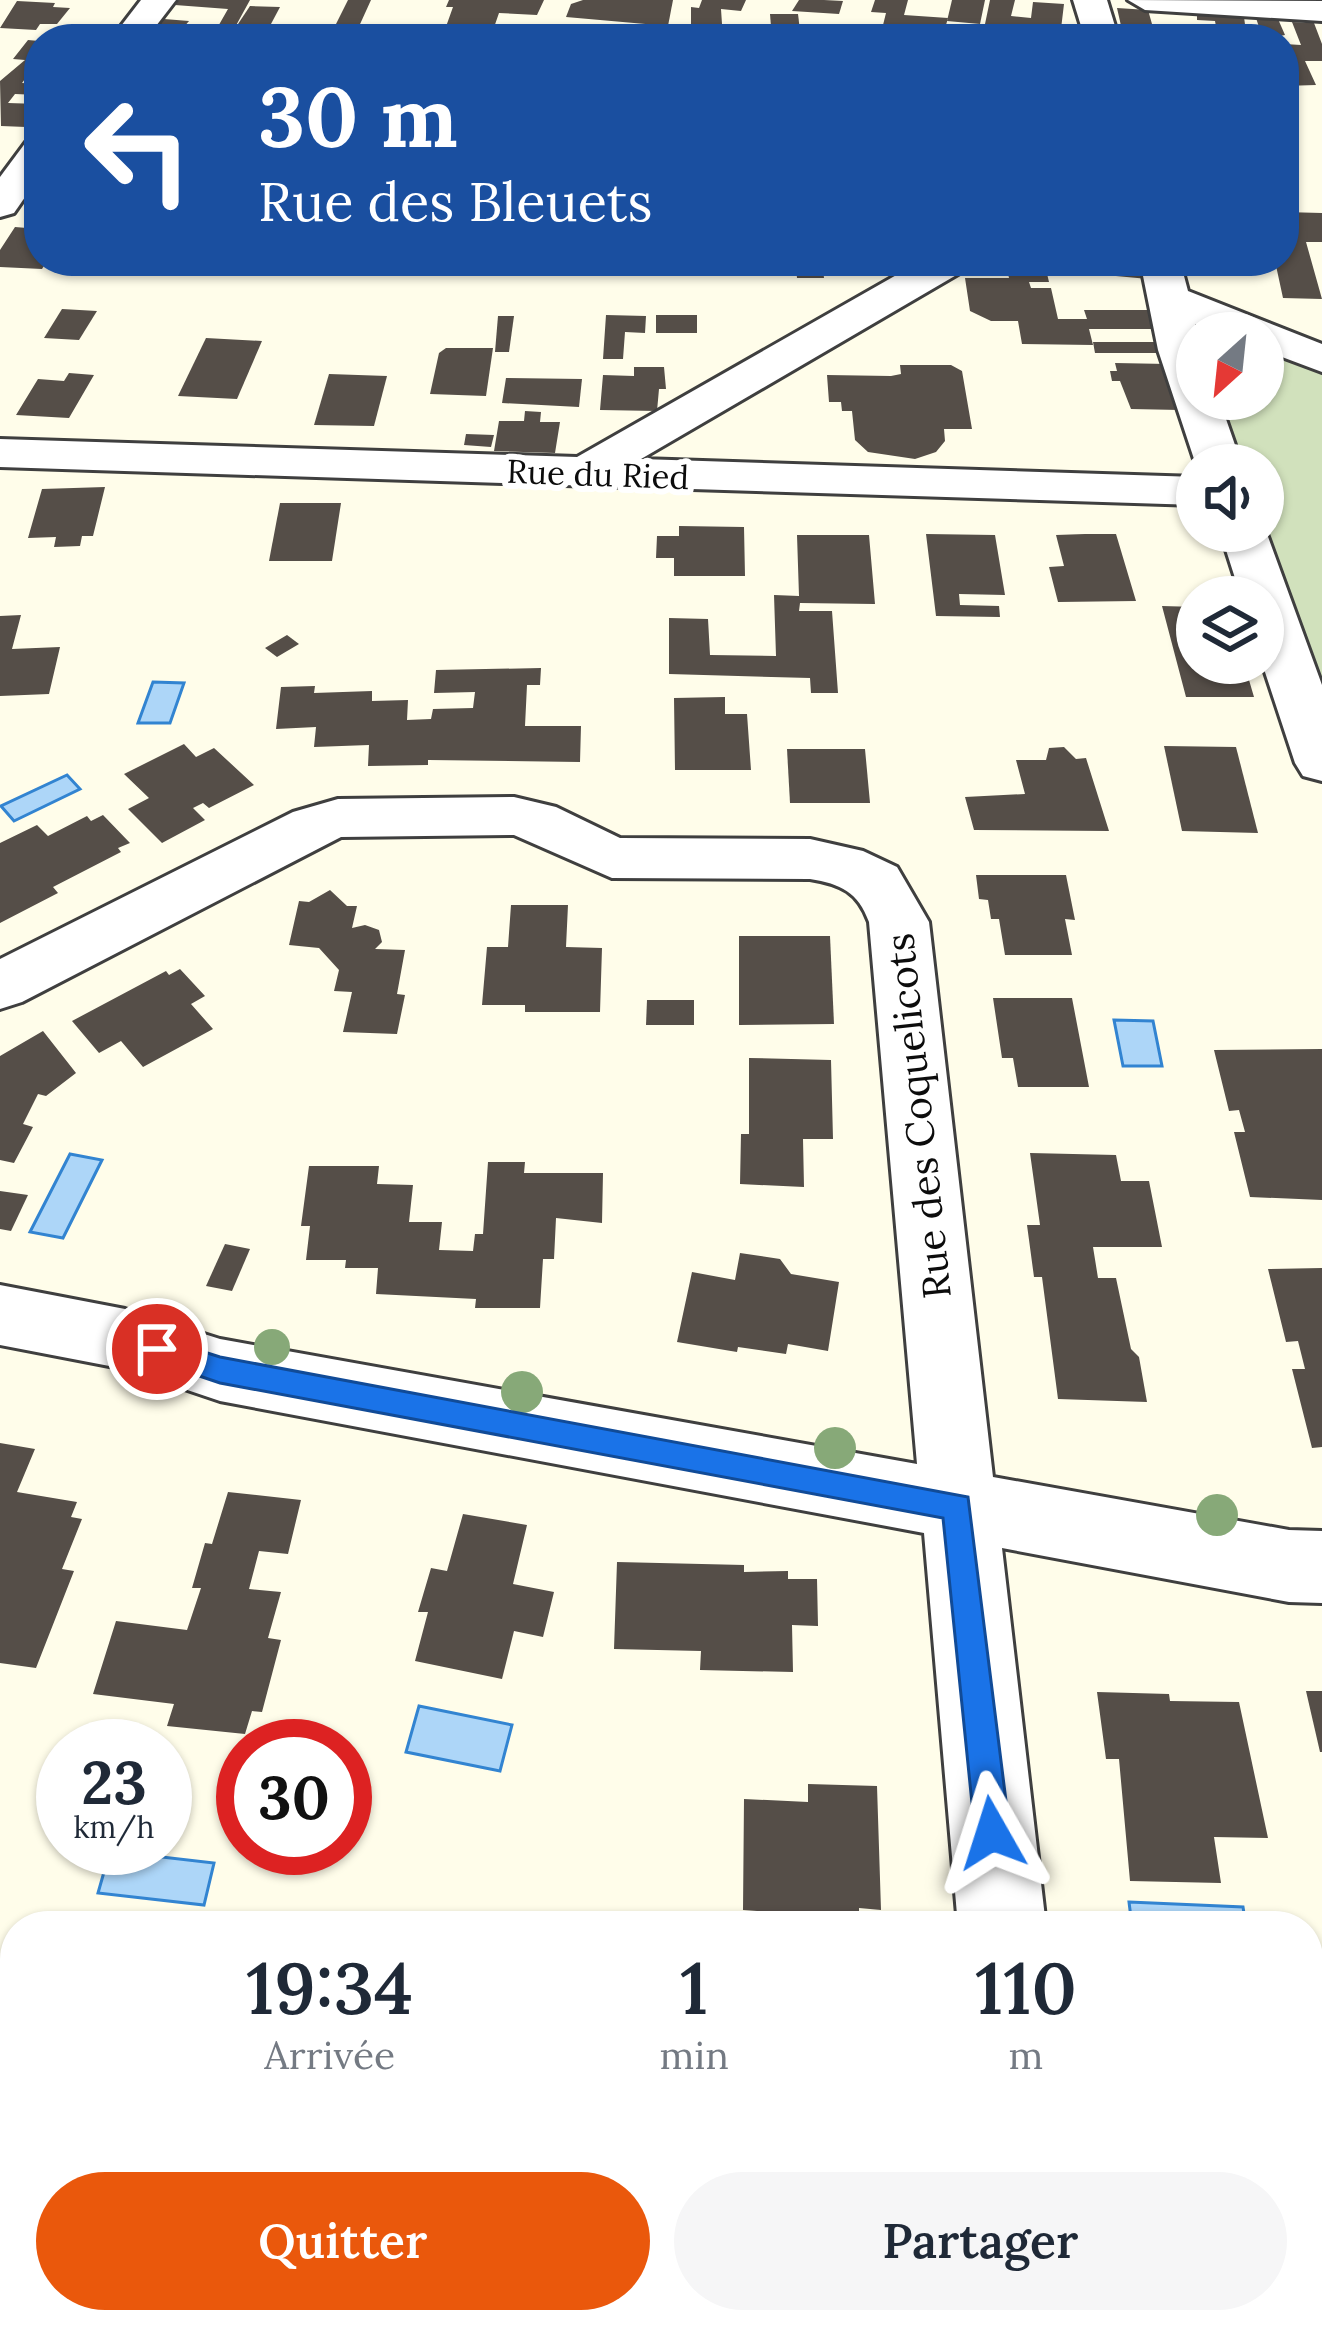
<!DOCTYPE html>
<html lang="fr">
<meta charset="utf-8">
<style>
body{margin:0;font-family:Lora,serif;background:#f6f6f7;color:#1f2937;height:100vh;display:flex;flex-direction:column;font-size:45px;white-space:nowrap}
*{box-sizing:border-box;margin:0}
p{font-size:39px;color:#747a83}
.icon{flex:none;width:66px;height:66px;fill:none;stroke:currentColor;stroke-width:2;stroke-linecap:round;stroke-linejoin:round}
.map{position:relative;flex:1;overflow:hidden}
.side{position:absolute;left:0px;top:1911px;width:1323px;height:423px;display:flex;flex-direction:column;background:#fff;border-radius:48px 48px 0 0;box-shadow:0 3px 9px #0004}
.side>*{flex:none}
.hud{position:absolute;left:24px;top:24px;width:1275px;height:252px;border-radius:48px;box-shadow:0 3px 9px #0004;background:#1a4fa0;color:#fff;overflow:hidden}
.needle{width:78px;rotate:207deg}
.fabs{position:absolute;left:1176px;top:312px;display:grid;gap:24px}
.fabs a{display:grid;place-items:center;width:108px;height:108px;border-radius:50%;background:#fff;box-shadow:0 3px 9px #0004;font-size:60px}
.speed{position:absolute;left:36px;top:1719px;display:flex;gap:24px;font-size:60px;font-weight:700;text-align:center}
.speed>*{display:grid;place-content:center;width:156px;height:156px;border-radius:50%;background:#fff;box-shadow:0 3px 9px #0004;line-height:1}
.speed small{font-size:30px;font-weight:400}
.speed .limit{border:18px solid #d22;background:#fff;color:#111}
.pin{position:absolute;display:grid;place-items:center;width:102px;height:102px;color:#fff;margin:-51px;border:6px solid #fff;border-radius:50%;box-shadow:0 3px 12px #0007}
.me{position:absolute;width:132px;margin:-66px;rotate:354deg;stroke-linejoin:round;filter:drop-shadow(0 0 9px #0008)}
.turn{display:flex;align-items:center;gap:42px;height:252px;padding:0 36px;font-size:54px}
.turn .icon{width:156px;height:156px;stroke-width:2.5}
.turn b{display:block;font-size:84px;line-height:102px}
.eta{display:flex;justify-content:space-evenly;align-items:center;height:204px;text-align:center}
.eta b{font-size:72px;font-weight:600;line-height:84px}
.cta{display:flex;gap:24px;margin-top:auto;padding:24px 36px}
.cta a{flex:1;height:138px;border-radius:72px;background:#ea580c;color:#fff;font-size:48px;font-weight:600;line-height:138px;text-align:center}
.cta a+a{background:#f6f6f7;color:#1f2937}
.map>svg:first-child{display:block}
.cemetery{fill:#d1e1bc}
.water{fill:#add6f8;stroke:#3284d1;stroke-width:3}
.building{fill:#554e48}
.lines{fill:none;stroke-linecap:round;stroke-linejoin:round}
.minor-casing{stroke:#3f3f3f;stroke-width:6}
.tertiary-casing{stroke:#3f3f3f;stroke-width:6}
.minor{fill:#fff;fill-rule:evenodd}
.tertiary{fill:#fff;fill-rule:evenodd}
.tree{fill:#87a978}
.route{fill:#1a73e8;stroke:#114b97;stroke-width:3}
.labels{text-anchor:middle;stroke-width:12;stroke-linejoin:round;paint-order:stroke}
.far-street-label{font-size:33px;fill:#0c0c0c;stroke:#fff}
.street-label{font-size:39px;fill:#0c0c0c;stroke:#fff}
</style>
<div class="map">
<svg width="1322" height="2332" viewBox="0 0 1322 2332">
<rect width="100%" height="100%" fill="#fffdea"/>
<!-- cemetery -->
<polygon class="cemetery" points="1263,347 1322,370 1322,690 1263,526 1263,465 1241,465 1217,399 1263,399"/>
<!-- water -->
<g class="water">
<polygon points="153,682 184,683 170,723 138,723"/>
<polygon points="67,775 80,789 14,821 1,806"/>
<polygon points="1114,1020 1153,1021 1162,1066 1123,1066"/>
<polygon points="70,1154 102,1160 63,1238 30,1232"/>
<polygon points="419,1706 512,1725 500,1771 406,1752"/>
<polygon points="110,1851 214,1863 204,1905 98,1893"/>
<polygon points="1129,1902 1243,1907 1246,1926 1132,1926"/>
</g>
<!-- building -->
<g class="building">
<polygon points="179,0 250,0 233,31 216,30 228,9 175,5"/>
<polygon points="348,0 371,0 356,33 332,32"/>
<polygon points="449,0 544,0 537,15 499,13 491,36 443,35 453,7 446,7"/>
<polygon points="583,0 673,0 668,26 566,17 571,4"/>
<polygon points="702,0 746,0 741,11 721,9 723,39 691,39 691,7 699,8"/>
<polygon points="799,0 824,0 843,1 839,14 792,11"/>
<polygon points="875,0 908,0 904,15 948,18 944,32 883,25 886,13 871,12"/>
<polygon points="952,0 985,0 980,24 947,21"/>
<polygon points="990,0 1015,0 1011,16 1031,18 1033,2 1064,4 1061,29 1031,26 1038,29 1038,39 1015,37 1010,26 985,24"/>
<polygon points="17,1 55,3 53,7 70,8 57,24 40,24 36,30 0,28"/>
<polygon points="250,6 280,7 263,39 228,39"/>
<polygon points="1117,8 1148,10 1152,24 1163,24 1168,39 1124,39"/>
<polygon points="770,14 798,14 801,39 772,39"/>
<polygon points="1197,14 1244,17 1247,39 1218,37 1215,21 1197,20"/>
<polygon points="1256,18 1278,19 1285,35 1263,39"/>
<polygon points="164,19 189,21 174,39 146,39"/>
<polygon points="1292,22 1314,23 1322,44 1322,61 1305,61 1316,85 1284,86 1284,75 1292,74 1284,44 1301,45"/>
<polygon points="833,28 916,29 918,39 834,39"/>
<polygon points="28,40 39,41 39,73 30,72 22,83 39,84 39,95 15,94 8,103 39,104 39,110 26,127 1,126 0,81 25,60 13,59"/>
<polygon points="1284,212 1322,213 1322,242 1306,242 1322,299 1283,298 1275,261 1284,261"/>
<polygon points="15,227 39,229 39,261 47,261 42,269 0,267 0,250"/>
<polygon points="768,261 842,261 843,268 823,269 824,278 797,278 796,268 768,268"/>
<polygon points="861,261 899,261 901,274 862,274"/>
<polygon points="1005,261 1044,261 1049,282 1029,282 1031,288 1051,288 1058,319 1087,319 1084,310 1151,310 1157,329 1089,329 1093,345 1022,344 1018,321 991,321 970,311 965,278 1009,278"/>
<polygon points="1070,261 1143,261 1148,279 1073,272"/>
<polygon points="62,309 97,311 79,340 44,338"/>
<polygon points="606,315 646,316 645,333 625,332 623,359 603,359"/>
<rect x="656" y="315" width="41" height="18"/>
<polygon points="498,316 514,316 509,352 495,352"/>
<polygon points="206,338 262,341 237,399 178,396"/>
<polygon points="1093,342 1161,342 1165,353 1095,353"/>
<polygon points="446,348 493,348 486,396 430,394 439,353"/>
<polygon points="1115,363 1168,364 1180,410 1131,409 1120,381 1112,381 1110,371 1117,371"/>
<polygon points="900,365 951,365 962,371 972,429 944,429 945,441 936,452 915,459 868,452 855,440 852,411 842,411 841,402 829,402 827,375 891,376 901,374"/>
<polygon points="634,367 664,367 666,389 659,389 657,411 600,410 603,375 634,376"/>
<polygon points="69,373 94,375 69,418 16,415 38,379 64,381"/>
<polygon points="329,374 387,376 374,426 314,425"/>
<polygon points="506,378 582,379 579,407 502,403"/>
<polygon points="525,411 541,412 540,422 560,422 555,453 494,451 499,421 524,421"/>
<polygon points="466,434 494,435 491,447 464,445"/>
<polygon points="105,487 93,536 82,536 80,546 54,547 56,537 28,538 42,489"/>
<polygon points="280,503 341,503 332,561 269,561"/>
<polygon points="679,526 744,527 745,576 674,576 674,558 656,558 657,536 679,536"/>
<polygon points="926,534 995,535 1005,595 959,594 960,605 999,606 1000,617 936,616"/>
<polygon points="1085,534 1116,534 1136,601 1058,602 1049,567 1064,566 1056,535"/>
<polygon points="797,535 869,535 875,604 800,603 799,611 832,611 838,693 811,693 810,678 669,674 669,618 708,619 710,655 776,656 774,595 799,596"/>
<polygon points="1162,606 1197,607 1197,663 1244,663 1254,697 1186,697"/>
<polygon points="21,615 12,649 60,647 49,694 0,696 0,616"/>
<polygon points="287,635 299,644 277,657 265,648"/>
<polygon points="541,668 540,685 527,685 525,726 581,726 580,762 428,760 428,765 368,766 369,745 314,747 316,727 276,729 281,687 315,686 314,693 372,691 372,701 408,700 407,720 431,719 433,709 473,708 475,692 434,693 436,670"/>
<polygon points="725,697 725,714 747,714 751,770 675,770 674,698"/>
<polygon points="184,744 196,757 214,748 254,785 209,808 203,803 193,808 205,820 162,843 128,809 149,798 124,774"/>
<polygon points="1164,746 1236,747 1258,833 1182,831"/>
<polygon points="1064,747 1076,759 1086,758 1109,831 974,830 965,797 1025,794 1016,760 1046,760 1049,748"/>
<polygon points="787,749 865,749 870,803 790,803"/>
<polygon points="103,815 130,843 118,848 121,852 53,887 58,893 0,923 0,843 37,825 48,836 87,816 91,821"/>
<polygon points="976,875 1066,875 1075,920 1065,919 1072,955 1005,955 999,919 991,919 988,900 979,899"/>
<polygon points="330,890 347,906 357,906 352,928 365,925 379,930 382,942 375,949 405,950 397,994 405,995 397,1034 343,1032 352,992 334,991 339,970 319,948 289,945 299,901 309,902"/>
<polygon points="511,905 568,905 566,947 602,948 600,1012 525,1012 525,1005 482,1005 487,947 508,947"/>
<polygon points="739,936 830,936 834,1024 739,1025"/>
<polygon points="180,969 205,996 191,1004 213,1029 143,1067 121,1041 99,1053 72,1021 166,971 169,975"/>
<polygon points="993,998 1072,998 1089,1087 1018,1087 1013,1058 1002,1058"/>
<polygon points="647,1000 694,1000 694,1025 646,1025"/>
<polygon points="43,1031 76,1073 46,1096 38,1094 23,1124 33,1127 14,1163 0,1160 0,1056"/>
<polygon points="1322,1049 1322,1200 1250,1197 1234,1132 1245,1132 1239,1110 1229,1111 1214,1050"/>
<polygon points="749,1058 831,1060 833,1139 803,1139 804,1187 740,1184 741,1134 749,1134"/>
<polygon points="1030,1153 1116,1155 1121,1181 1149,1181 1162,1247 1093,1247 1098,1278 1116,1278 1131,1349 1139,1357 1147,1402 1058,1399 1042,1277 1034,1277 1027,1225 1040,1225"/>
<polygon points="488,1162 525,1162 524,1173 603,1173 602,1223 556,1218 554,1259 543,1259 540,1308 475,1308 476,1299 376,1294 378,1268 345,1268 346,1260 306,1260 310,1226 301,1226 309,1166 379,1166 377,1184 413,1185 409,1222 442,1222 439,1250 473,1251 475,1234 483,1234"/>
<polygon points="0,1191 28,1195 11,1231 0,1229"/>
<polygon points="225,1244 250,1249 232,1291 206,1286"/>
<polygon points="740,1253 780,1259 791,1274 839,1282 828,1351 788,1344 786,1354 738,1347 737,1352 677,1342 692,1272 735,1280"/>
<polygon points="1322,1268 1322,1447 1312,1448 1292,1369 1305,1369 1298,1341 1286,1342 1268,1269"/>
<polygon points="0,1443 35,1449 17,1492 77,1502 71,1517 82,1519 62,1569 74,1571 36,1668 0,1663"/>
<polygon points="228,1492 301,1500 288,1554 259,1551 249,1589 281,1592 268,1638 281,1640 262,1712 252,1711 245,1734 167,1726 174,1704 93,1694 116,1621 187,1630 201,1588 192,1588 205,1543 212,1544"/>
<polygon points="463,1514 527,1525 513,1584 554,1592 543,1637 514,1631 502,1679 415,1661 428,1612 418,1612 431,1568 447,1571"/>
<polygon points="617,1562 744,1565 744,1572 788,1571 788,1579 817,1579 818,1626 792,1625 793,1672 700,1670 701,1651 614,1649"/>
<polygon points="1306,1691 1322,1691 1322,1752 1320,1752"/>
<polygon points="1097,1692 1169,1694 1170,1701 1239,1702 1268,1838 1214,1837 1221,1883 1130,1881 1119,1759 1106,1759"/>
<polygon points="808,1784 877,1786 881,1910 859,1908 859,1926 772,1926 772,1912 743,1910 744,1799 808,1802"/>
<polygon points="0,1982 15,1984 15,2144 0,2142"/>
<rect x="1308" y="2009" width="14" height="170"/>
</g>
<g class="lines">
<defs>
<g id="minor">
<polygon points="141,0 176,0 146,39 111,39"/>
<polygon points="1073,0 1107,0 1119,39 1085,39"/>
<polygon points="39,139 39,177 14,213 0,217 0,177 26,142"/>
<polygon points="921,261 971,261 965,270 641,459 1197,477 1197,505 0,467 0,439 577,457"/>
<polygon points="1140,261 1180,261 1188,291 1322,344 1322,372 1263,350 1263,333 1219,333 1195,324 1197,399 1219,399 1242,465 1196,465 1158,350"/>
<polygon points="1263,523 1322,685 1322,781 1303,776 1295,763 1262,663 1263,597 1241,597 1220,531 1263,531"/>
<path d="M 514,797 L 556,807 L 620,838 L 810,839 L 863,851 L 897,867 L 929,922 L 993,1477 L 1289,1530 L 1322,1531 L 1322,1603 L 1289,1602 L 1002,1548 L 1046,1926 L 958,1926 L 924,1533 L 220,1401 L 125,1369 L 0,1345 L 0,1285 L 125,1309 L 220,1339 L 917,1464 L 869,922 C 858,892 841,884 810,879 L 612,878 L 514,835 L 341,837 L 22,1002 L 0,1009 L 0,959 L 293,812 L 338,799 Z"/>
<polygon points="0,2252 15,2252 15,2319 56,2319 51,2332 0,2332"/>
<polygon points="1308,2281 1322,2281 1322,2332 659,2332 654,2319 1308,2319"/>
</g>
<polygon id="tertiary" points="1128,0 1322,1 1322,21 1145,10"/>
</defs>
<!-- minor casing -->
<use href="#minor" class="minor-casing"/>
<!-- tertiary casing -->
<use href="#tertiary" class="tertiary-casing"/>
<!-- minor -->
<use href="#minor" class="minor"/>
<!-- tertiary -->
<use href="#tertiary" class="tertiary"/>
</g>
<!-- trees -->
<g class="tree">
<circle cx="272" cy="1347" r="18"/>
<circle cx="522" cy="1392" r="21"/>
<circle cx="835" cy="1448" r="21"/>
<circle cx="1217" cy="1515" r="21"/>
</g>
<!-- route -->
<polygon class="route" points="157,1337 220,1357 968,1497 1010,1833 1004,1845 992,1850 980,1845 975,1833 943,1518 220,1383 146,1358 142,1349 146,1340"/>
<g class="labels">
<!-- far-street labels -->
<g class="far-street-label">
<text transform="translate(598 474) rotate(2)" y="12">Rue du Ried</text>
</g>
<!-- street labels -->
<g class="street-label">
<text transform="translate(918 1116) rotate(-96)" y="14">Rue des Coquelicots</text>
</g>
</g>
</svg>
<div class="fabs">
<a><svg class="needle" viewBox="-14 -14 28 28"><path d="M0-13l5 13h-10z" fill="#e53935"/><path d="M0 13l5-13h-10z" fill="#747a83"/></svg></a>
<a><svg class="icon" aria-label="sound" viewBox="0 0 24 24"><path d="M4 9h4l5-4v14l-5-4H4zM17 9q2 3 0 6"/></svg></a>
<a><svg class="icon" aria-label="layers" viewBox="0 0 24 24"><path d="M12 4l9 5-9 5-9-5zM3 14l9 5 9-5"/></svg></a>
</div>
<div class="speed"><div>23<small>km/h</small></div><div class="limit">30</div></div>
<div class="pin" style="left:157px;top:1349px;background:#d93025"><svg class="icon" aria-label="arrive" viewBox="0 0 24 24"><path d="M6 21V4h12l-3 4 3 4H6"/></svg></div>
<svg class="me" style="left:992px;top:1833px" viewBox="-20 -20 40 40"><path d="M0-17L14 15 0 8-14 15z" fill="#1a73e8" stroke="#fff" stroke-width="4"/></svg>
<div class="hud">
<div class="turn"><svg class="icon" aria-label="left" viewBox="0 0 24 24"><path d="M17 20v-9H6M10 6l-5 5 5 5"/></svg><div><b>30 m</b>Rue des Bleuets</div></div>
</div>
<section class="side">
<div class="eta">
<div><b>19:34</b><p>Arrivée</p></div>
<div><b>1</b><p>min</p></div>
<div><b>110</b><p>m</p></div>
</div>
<div class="cta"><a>Quitter</a><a>Partager</a></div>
</section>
</div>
